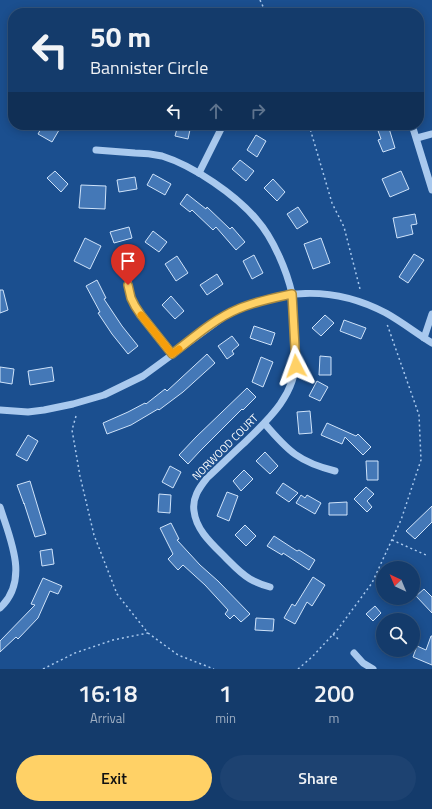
<!DOCTYPE html>
<style>
body{margin:0;font-family:"Titillium Web",sans-serif;background:#1d4271;color:#f1f3f6;height:100vh;display:flex;flex-direction:column;font-size:15px;white-space:nowrap}
*{box-sizing:border-box;margin:0}
p{font-size:13px;color:#9dadc1}
.icon{flex:none;width:22px;height:22px;fill:none;stroke:currentColor;stroke-width:2;stroke-linecap:round;stroke-linejoin:round}
.map{position:relative;height:669px;overflow:hidden}
.details{display:flex;flex-direction:column;background:#143b6b;flex:1}
.details>*{flex:none}
.top-card{position:absolute;left:8px;top:8px;width:416px;height:122px;border-radius:16px;box-shadow:0 2px 10px #0003,0 0 0 1px #33557e;background:#143b6b;color:#f1f3f6;overflow:hidden}
.needle{width:26px;rotate:316deg}
.fabs{position:absolute;left:376px;top:561px;display:grid;gap:8px}
.fabs a{display:grid;place-items:center;width:44px;height:44px;border-radius:50%;background:#143b6b;box-shadow:0 2px 10px #0003,0 0 0 1px #33557e;font-size:20px}
.pin{position:absolute;display:grid;place-items:center;width:34px;height:34px;color:#fff;margin:-41px -17px;border-radius:50% 50% 50% 0;rotate:-45deg;box-shadow:0 0 4px #0007}
.pin .icon{rotate:45deg}
.me{position:absolute;width:44px;margin:-22px;rotate:356deg;stroke-linejoin:round;filter:drop-shadow(0 0 3px #0008)}
.turn{display:flex;align-items:center;gap:14px;height:84px;padding:0 16px;font-size:18px}
.turn .icon{width:52px;height:52px;stroke-width:2.5}
.turn b{display:block;font-size:28px;line-height:34px}
.lanes{display:flex;align-items:center;height:38px;padding:0 16px;background:#0003;justify-content:center;gap:20px;direction:ltr}
.lanes .off{opacity:.35}
.eta{display:flex;justify-content:space-evenly;align-items:center;height:68px;text-align:center}
.eta b{font-size:24px;font-weight:600;line-height:28px}
.button{display:flex;gap:8px;margin-top:auto;padding:8px 16px}
.button a{flex:1;height:46px;border-radius:24px;background:#ffd166;color:#111;font-size:16px;font-weight:600;line-height:46px;text-align:center}
.button a+a{background:#1d4271;color:#f1f3f6}
.map>svg:first-child{display:block}
.building{fill:#4478b7;stroke:#cfe3fa}
.lines{fill:none;stroke-linecap:round;stroke-linejoin:round}
.path{stroke:#a9c9ee;stroke-width:1.5;stroke-dasharray:2 3;stroke-linecap:butt}
.minor{stroke:#a9c9ee;stroke-width:7}
.route-casing{stroke:#a68842;stroke-width:10}
.route{stroke:#ffd166;stroke-width:7}
.slow{stroke:#f59e0b;stroke-width:7}
.labels{text-anchor:middle;stroke-width:4;stroke-linejoin:round;paint-order:stroke}
.street-label{font-size:11px;fill:#fff;stroke:#1b4f8f}
</style>
<div class="map">
<svg width="432" height="669" viewBox="0 0 432 669">
<rect width="100%" height="100%" fill="#1b4f8f"/>
<!-- building -->
<g class="building">
<polygon points="43,125 62,125 52,142 38,134"/>
<polygon points="178,125 191,125 188,139 175,136"/>
<polygon points="376,125 388,125 395,148 383,152 378,140 381,139"/>
<polygon points="256,135 266,141 257,157 247,150"/>
<polygon points="240,160 254,171 246,181 232,169"/>
<polygon points="55,171 68,184 61,192 47,178"/>
<polygon points="401,171 409,189 390,197 382,179"/>
<polygon points="153,174 171,184 165,195 147,185"/>
<polygon points="135,177 137,189 119,192 117,180"/>
<polygon points="273,179 285,192 277,201 264,188"/>
<polygon points="81,185 106,186 105,209 79,208"/>
<polygon points="187,194 206,209 207,207 230,229 232,227 245,242 236,250 216,227 213,230 192,210 190,212 180,204"/>
<polygon points="298,207 308,222 297,229 287,214"/>
<polygon points="415,214 417,224 411,225 413,234 397,238 393,218"/>
<polygon points="129,227 132,238 114,243 110,232"/>
<polygon points="153,231 167,242 159,252 145,242"/>
<polygon points="85,238 101,246 90,269 74,261"/>
<polygon points="321,238 330,263 313,269 304,244"/>
<polygon points="414,254 424,260 408,283 399,277"/>
<polygon points="254,255 263,273 252,279 243,261"/>
<polygon points="177,256 188,273 176,281 165,264"/>
<polygon points="217,274 223,284 207,295 200,285"/>
<polygon points="97,280 106,298 104,299 122,326 138,346 128,354 112,334 98,313 100,312 86,286"/>
<polygon points="0,290 3,290 8,310 0,313"/>
<polygon points="171,296 184,311 175,319 162,305"/>
<polygon points="325,315 334,323 321,336 312,328"/>
<polygon points="344,320 366,328 361,339 340,331"/>
<polygon points="254,326 275,333 271,345 250,338"/>
<polygon points="232,336 239,345 232,351 234,354 227,359 218,346"/>
<polygon points="207,354 215,363 183,392 159,410 158,409 131,425 107,434 103,423 128,412 145,403 146,404 165,389 167,391"/>
<polygon points="320,356 331,357 331,375 319,375"/>
<polygon points="261,357 273,362 263,387 252,382"/>
<polygon points="0,367 14,369 12,384 0,382"/>
<polygon points="52,367 54,381 30,385 28,371"/>
<polygon points="317,381 328,387 320,401 309,396"/>
<polygon points="247,388 256,397 243,410 242,409 200,451 188,464 179,455 196,437"/>
<polygon points="310,411 312,433 299,434 297,412"/>
<polygon points="327,423 356,436 358,434 371,447 363,455 345,437 342,444 321,435"/>
<polygon points="28,435 38,441 27,461 16,455"/>
<polygon points="265,452 278,466 270,474 256,461"/>
<polygon points="366,461 378,461 378,480 367,480"/>
<polygon points="170,466 181,472 173,488 162,482"/>
<polygon points="244,470 253,479 241,491 233,481"/>
<polygon points="30,481 46,534 35,537 24,503 24,504 17,485"/>
<polygon points="283,483 298,493 289,502 276,493"/>
<polygon points="366,487 374,494 367,501 372,507 367,512 354,499"/>
<polygon points="227,492 238,496 229,521 217,516"/>
<polygon points="159,494 171,495 170,513 158,512"/>
<polygon points="301,495 305,498 307,495 321,503 315,514 296,503"/>
<polygon points="347,502 347,515 329,515 329,503"/>
<polygon points="432,506 432,522 415,539 406,531"/>
<polygon points="171,523 179,539 177,540 200,565 218,581 250,614 241,622 234,615 230,619 225,614 228,610 205,585 183,565 178,570 168,559 173,554 160,528"/>
<polygon points="245,525 256,536 246,546 235,535"/>
<polygon points="274,536 297,551 299,550 315,560 309,570 283,553 282,555 267,546"/>
<polygon points="52,549 54,564 42,566 40,551"/>
<polygon points="313,577 325,585 312,606 307,602 295,624 284,618 292,604 295,606"/>
<polygon points="43,578 62,586 58,594 50,591 38,618 18,639 16,637 0,652 0,641 35,605 31,604"/>
<polygon points="424,589 432,597 432,613 416,596"/>
<polygon points="375,606 381,613 373,621 366,614"/>
<polygon points="256,618 274,619 273,631 255,630"/>
<polygon points="431,636 432,636 432,665 413,657 417,646 426,650"/>
</g>
<g class="lines">
<!-- path -->
<g class="path">
<polyline points="260,0 266,13"/>
<polyline points="309,125 332,203 344,227 360,289"/>
<polyline points="76,416 72,430 80,476 94,535 117,594 148,633 178,655 214,669"/>
<polyline points="392,540 426,555"/>
<polyline points="333,634 339,640"/>
<polyline points="43,669 75,653 113,640 148,633"/>
<polyline points="298,669 312,657 338,629 372,583 401,520 421,460 419,415 387,324"/>
</g>
<!-- minor -->
<g class="minor">
<polyline points="412,125 432,190"/>
<polyline points="417,138 432,134"/>
<path d="M 96,150 C 109,151 122,152 135,153 C 144,153 153,154 162,156 C 194,166 236,195 257,220 C 273,238 287,271 292,294 C 293,301 292,308 293,315 C 294,329 294,344 296,358 C 296,395 268,420 243,444 C 231,455 219,467 207,478 C 199,488 192,498 194,511 C 196,530 212,544 225,557 C 233,565 240,573 250,579 C 257,583 263,585 270,587"/>
<polyline points="199,173 223,125"/>
<path d="M 128,275 C 128,287 130,296 135,306 L 173,354"/>
<polyline points="424,338 432,314"/>
<path d="M 0,410 L 28,412 L 44,410 L 73,404 L 104,395 L 143,376 L 225,316 C 278,288 333,285 386,313 C 402,322 416,333 432,343"/>
<path d="M 265,424 C 288,451 299,462 335,471"/>
<path d="M 0,507 C 10,539 30,580 0,608"/>
<polyline points="354,653 363,663 373,669"/>
</g>
</g>
<g class="lines">
<defs>
<path id="route" d="M 128,285 L 131,298 L 135,306 L 141,315 L 172,354 C 193,338 214,319 238,309 C 256,301 273,298 292,294 L 296,366"/>
</defs>
<!-- route casing -->
<use href="#route" class="route-casing"/>
<!-- route -->
<use href="#route" class="route"/>
<!-- slow -->
<polyline class="slow" points="141,315 172,354 179,349"/>
</g>
<g class="labels">
<!-- street labels -->
<g class="street-label">
<text transform="translate(225 447) rotate(-45)" y="4">NORWOOD COURT</text>
</g>
</g>
</svg>
<div class="fabs">
<a><svg class="needle" viewBox="-14 -14 28 28"><path d="M0-13l5 13h-10z" fill="#e53935"/><path d="M0 13l5-13h-10z" fill="#9dadc1"/></svg></a>
<a><svg class="icon" aria-label="search" viewBox="0 0 24 24"><circle cx="10" cy="10" r="6"/><path d="M15 15l6 6"/></svg></a>
</div>
<div class="pin" style="left:128px;top:285px;background:#d93025"><svg class="icon" aria-label="arrive" viewBox="0 0 24 24"><path d="M6 21V4h12l-3 4 3 4H6"/></svg></div>
<svg class="me" style="left:296px;top:366px" viewBox="-20 -20 40 40"><path d="M0-17L14 15 0 8-14 15z" fill="#ffd166" stroke="#fff" stroke-width="4"/></svg>
<div class="top-card">
<div class="turn"><svg class="icon" aria-label="left" viewBox="0 0 24 24"><path d="M17 20v-9H6M10 6l-5 5 5 5"/></svg><div><b>50 m</b>Bannister Circle</div></div>
<div class="lanes"><svg class="icon" aria-label="left" viewBox="0 0 24 24"><path d="M17 20v-9H6M10 6l-5 5 5 5"/></svg><svg class="icon off" aria-label="ahead" viewBox="0 0 24 24"><path d="M12 20V5M6 11l6-6 6 6"/></svg><svg class="icon off" aria-label="right" viewBox="0 0 24 24"><path d="M7 20v-9h11M14 6l5 5-5 5"/></svg></div>
</div>
</div>
<section class="details">
<div class="eta">
<div><b>16:18</b><p>Arrival</p></div>
<div><b>1</b><p>min</p></div>
<div><b>200</b><p>m</p></div>
</div>
<div class="button"><a>Exit</a><a>Share</a></div>
</section>
